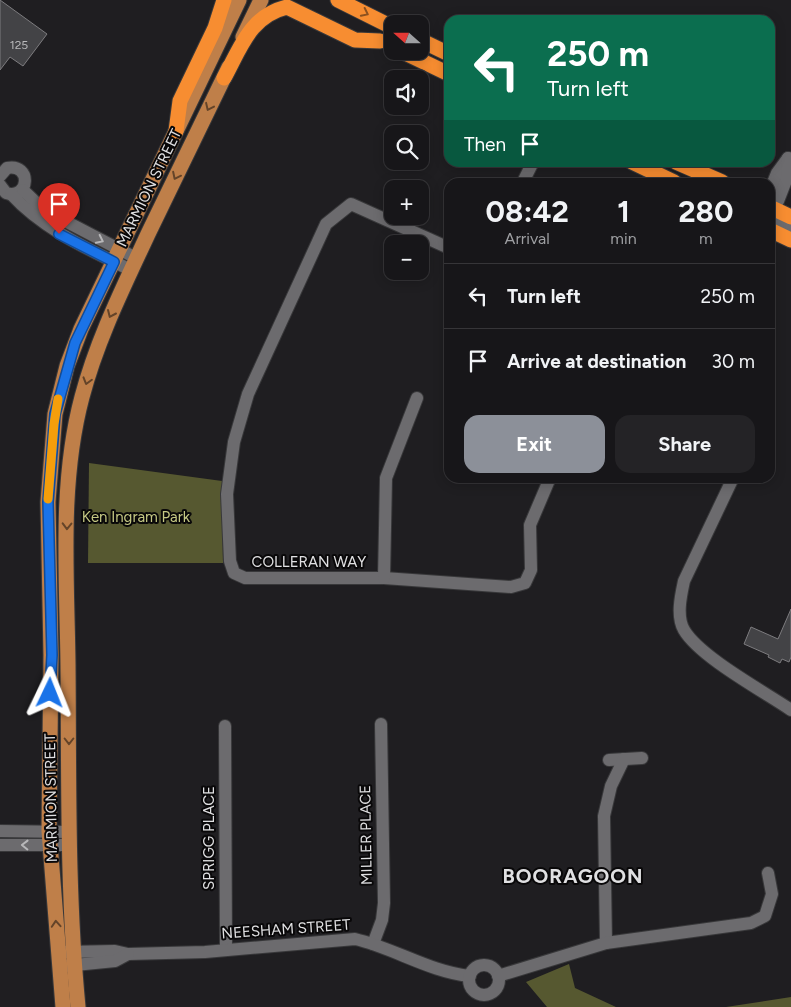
<!DOCTYPE html>
<meta charset="utf-8">
<style>
body{margin:0;font-family:Figtree,sans-serif;background:#242326;color:#f1f3f6;height:100vh;display:flex;flex-direction:column;font-size:19px;white-space:nowrap}
*{box-sizing:border-box;margin:0}
p{font-size:16px;color:#9e9fa2}
.icon{flex:none;width:28px;height:28px;fill:none;stroke:currentColor;stroke-width:2;stroke-linecap:round;stroke-linejoin:round}
.map{position:relative;flex:1;overflow:hidden}
.sheet{position:absolute;left:444px;top:178px;width:331px;height:305px;display:flex;flex-direction:column;background:#171619;border-radius:15px;box-shadow:0 2px 12px #0003,0 0 0 1px #363538}
.sheet>*{flex:none}
.hud{position:absolute;left:444px;top:15px;width:331px;height:152px;border-radius:15px;box-shadow:0 2px 12px #0003,0 0 0 1px #363538;background:#0b6e4f;color:#fff;overflow:hidden}
.needle{width:32px;rotate:291deg}
.controls{position:absolute;left:384px;top:15px;display:grid;gap:10px}
.controls a{display:grid;place-items:center;width:45px;height:45px;border-radius:10px;background:#171619;box-shadow:0 2px 12px #0003,0 0 0 1px #363538;font-size:25px}
.pin{position:absolute;display:grid;place-items:center;width:42px;height:42px;color:#fff;margin:-51px -21px;border-radius:50% 50% 50% 0;rotate:-45deg;box-shadow:0 0 5px #0007}
.pin .icon{rotate:45deg}
.me{position:absolute;width:55px;margin:-28px;rotate:2deg;stroke-linejoin:round;filter:drop-shadow(0 0 4px #0008)}
.turn{display:flex;align-items:center;gap:18px;height:105px;padding:0 20px;font-size:22px}
.turn .icon{width:65px;height:65px;stroke-width:2.5}
.turn b{display:block;font-size:35px;line-height:42px}
.then{display:flex;align-items:center;height:48px;padding:0 20px;background:#0003;gap:10px;font-size:19px}
.eta{display:flex;justify-content:space-evenly;align-items:center;height:85px;text-align:center}
.eta b{font-size:30px;font-weight:700;line-height:35px}
.cta{display:flex;gap:10px;margin-top:auto;padding:10px 20px}
.cta a{flex:1;height:58px;border-radius:15px;background:#8c9099;color:#fff;font-size:20px;font-weight:700;line-height:58px;text-align:center}
.cta a+a{background:#242326;color:#f1f3f6}
ul{padding:0;list-style:none}
li{display:flex;align-items:center;gap:15px;height:65px;padding:0 20px;border-top:1px solid #363538}
li div{flex:1}
li b{display:block;font-size:19px}
li em{font-style:normal}
.map>svg:first-child{display:block}
.forest{fill:#565830}
.building{fill:#434346;stroke:#7d7c7f}
.lines{fill:none;stroke-linecap:round;stroke-linejoin:round}
.minor-casing{stroke:#38383a;stroke-width:14}
.major-casing{stroke:#38383a;stroke-width:17}
.highway-casing{stroke:#38383a;stroke-width:17}
.minor{stroke:#6c6b6e;stroke-width:12}
.major{stroke:#bf7f49;stroke-width:15}
.highway{stroke:#f78d31;stroke-width:15}
.oneway{stroke:#8c511f}
.oneway2{stroke:#644429}
.oneway3{stroke:#b7b7b9}
.route-casing{stroke:#114b97;stroke-width:12}
.route{stroke:#1a73e8;stroke-width:9}
.slow{stroke:#f59e0b;stroke-width:9}
.labels{text-anchor:middle;stroke-width:4;stroke-linejoin:round;paint-order:stroke}
.number-label{font-size:12px;fill:#b9b9bb}
.street-label{font-size:15px;fill:#e0e0e2;stroke:#090809}
.park-label{font-size:15px;fill:#c5c884;stroke:#090809}
.district-label{font-size:20px;font-weight:bold;letter-spacing:1px;fill:#e0e0e2;stroke:#090809}
</style>
<div class="map">
<svg width="791" height="1007" viewBox="0 0 791 1007">
<rect width="100%" height="100%" fill="#1f1e21"/>
<!-- forest -->
<g class="forest">
<polygon points="89,463 222,481 223,563 88,563"/>
<polygon points="569,964 575,988 616,1007 547,1007 526,982"/>
<polygon points="791,997 791,1007 726,1007"/>
</g>
<!-- building -->
<g class="building">
<polygon points="0,0 47,34 23,66 10,57 0,70"/>
<polygon points="791,609 791,657 789,662 782,659 780,663 768,657 769,655 744,644 751,627 778,639"/>
</g>
<g class="lines">
<defs>
<g id="minor">
<path d="M 0,176 L 7,168 C 32,163 30,200 6,193 L 0,185"/>
<polyline points="523,182 533,162"/>
<polyline points="23,190 44,210 136,258"/>
<polyline points="770,190 777,173 788,158"/>
<path d="M 11,194 C 44,230 88,249 131,270"/>
<polyline points="770,205 778,201 787,178 788,158"/>
<polyline points="770,210 774,221 791,230"/>
<polyline points="449,248 351,204 326,224 248,394 234,442 227,494 230,561 234,573 245,578 384,578 511,587 525,583 531,570 530,525 550,478"/>
<path d="M 733,478 L 684,581 C 681,595 676,616 684,630 C 700,657 763,691 791,710"/>
<polyline points="384,578 386,478 417,398"/>
<polyline points="225,726 226,950"/>
<polyline points="609,760 642,758"/>
<polyline points="0,831 70,832"/>
<polyline points="0,845 70,845"/>
<polyline points="606,943 604,816 611,786 624,759"/>
<polyline points="373,944 382,920 384,903 381,724"/>
<path d="M 65,952 L 115,951 L 128,954 L 205,952 L 355,939 C 394,948 430,972 470,976"/>
<circle cx="484" cy="980" r="15"/>
<polyline points="65,966 115,961 128,954"/>
<polyline points="498,976 606,943 751,923 765,916 772,894 768,873"/>
</g>
<g id="major">
<polyline points="243,37 261,0"/>
<polyline points="63,1007 49,831 51,655 48,502 55,414 67,366 81,329 239,0"/>
<path d="M 78,1007 C 67,893 69,779 68,665 C 67,577 59,483 82,397 C 97,340 123,288 148,234 C 175,179 202,123 229,67"/>
</g>
<g id="highway">
<polyline points="338,0 392,27"/>
<polyline points="420,40 449,54"/>
<polyline points="401,51 449,74"/>
<path d="M 224,78 C 241,47 250,16 287,7 L 355,40 L 380,41"/>
<polyline points="176,131 180,101 215,28 224,0"/>
<polyline points="632,162 674,182"/>
<polyline points="676,162 722,182"/>
<polyline points="770,207 791,217"/>
<polyline points="770,230 791,240"/>
</g>
</defs>
<!-- minor casing -->
<use href="#minor" class="minor-casing"/>
<!-- major casing -->
<use href="#major" class="major-casing"/>
<!-- highway casing -->
<use href="#highway" class="highway-casing"/>
<!-- minor -->
<use href="#minor" class="minor"/>
<!-- major -->
<use href="#major" class="major"/>
<!-- highway -->
<use href="#highway" class="highway"/>
</g>
<!-- one-way arrows -->
<defs><path id="oneway-chevron" d="M-2-3.5L2.5 0L-2 3.5" fill="none" stroke-width="1.6" stroke-linecap="round" stroke-linejoin="round" transform="scale(1.25)"/></defs>
<use class="oneway" href="#oneway-chevron" transform="translate(365 13) rotate(26)"/>
<g class="oneway2">
<use href="#oneway-chevron" transform="translate(209 107) rotate(115)"/>
<use href="#oneway-chevron" transform="translate(176 176) rotate(116)"/>
<use href="#oneway-chevron" transform="translate(111 314) rotate(114)"/>
<use href="#oneway-chevron" transform="translate(87 381) rotate(106)"/>
<use href="#oneway-chevron" transform="translate(67 526) rotate(91)"/>
<use href="#oneway-chevron" transform="translate(69 741) rotate(90)"/>
<use href="#oneway-chevron" transform="translate(56 924) rotate(-94)"/>
</g>
<g class="oneway3">
<use href="#oneway-chevron" transform="translate(100 240) rotate(26)"/>
<use href="#oneway-chevron" transform="translate(25 845) rotate(-179)"/>
</g>
<g class="lines">
<defs>
<polyline id="route" points="50,693 52,655 48,502 55,414 75,343 114,262 59,234"/>
</defs>
<!-- route casing -->
<use href="#route" class="route-casing"/>
<!-- route -->
<use href="#route" class="route"/>
<!-- slow -->
<polyline class="slow" points="48,499 54,424 58,399"/>
</g>
<g class="labels">
<!-- number labels -->
<g class="number-label">
<text x="19" y="49">125</text>
</g>
<!-- street labels -->
<g class="street-label">
<text transform="translate(149 188) rotate(-64)" y="5">MARMION STREET</text>
<text x="309" y="567">COLLERAN WAY</text>
<text transform="translate(51 798) rotate(-91)" y="5">MARMION STREET</text>
<text transform="translate(366 835) rotate(-91)" y="5">MILLER PLACE</text>
<text transform="translate(209 838) rotate(-90)" y="5">SPRIGG PLACE</text>
<text transform="translate(286 929) rotate(-4)" y="5">NEESHAM STREET</text>
</g>
<!-- park labels -->
<g class="park-label">
<text x="136" y="522">Ken Ingram Park</text>
</g>
<!-- district labels -->
<g class="district-label">
<text x="573" y="883">BOORAGOON</text>
</g>
</g>
</svg>
<div class="controls">
<a><svg class="needle" viewBox="-14 -14 28 28"><path d="M0-13l5 13h-10z" fill="#e53935"/><path d="M0 13l5-13h-10z" fill="#9e9fa2"/></svg></a>
<a><svg class="icon" aria-label="sound" viewBox="0 0 24 24"><path d="M4 9h4l5-4v14l-5-4H4zM17 9q2 3 0 6"/></svg></a>
<a><svg class="icon" aria-label="search" viewBox="0 0 24 24"><circle cx="10" cy="10" r="6"/><path d="M15 15l6 6"/></svg></a>
<a>+</a>
<a>−</a>
</div>
<div class="pin" style="left:59px;top:234px;background:#d93025"><svg class="icon" aria-label="arrive" viewBox="0 0 24 24"><path d="M6 21V4h12l-3 4 3 4H6"/></svg></div>
<svg class="me" style="left:50px;top:693px" viewBox="-20 -20 40 40"><path d="M0-17L14 15 0 8-14 15z" fill="#1a73e8" stroke="#fff" stroke-width="4"/></svg>
<div class="hud">
<div class="turn"><svg class="icon" aria-label="left" viewBox="0 0 24 24"><path d="M17 20v-9H6M10 6l-5 5 5 5"/></svg><div><b>250 m</b>Turn left</div></div>
<div class="then">Then<svg class="icon" aria-label="arrive" viewBox="0 0 24 24"><path d="M6 21V4h12l-3 4 3 4H6"/></svg></div>
</div>
<section class="sheet">
<div class="eta">
<div><b>08:42</b><p>Arrival</p></div>
<div><b>1</b><p>min</p></div>
<div><b>280</b><p>m</p></div>
</div>
<ul>
<li><svg class="icon" aria-label="left" viewBox="0 0 24 24"><path d="M17 20v-9H6M10 6l-5 5 5 5"/></svg><div><b>Turn left</b></div><em>250 m</em></li>
<li><svg class="icon" aria-label="arrive" viewBox="0 0 24 24"><path d="M6 21V4h12l-3 4 3 4H6"/></svg><div><b>Arrive at destination</b></div><em>30 m</em></li>
</ul>
<div class="cta"><a>Exit</a><a>Share</a></div>
</section>
</div>
